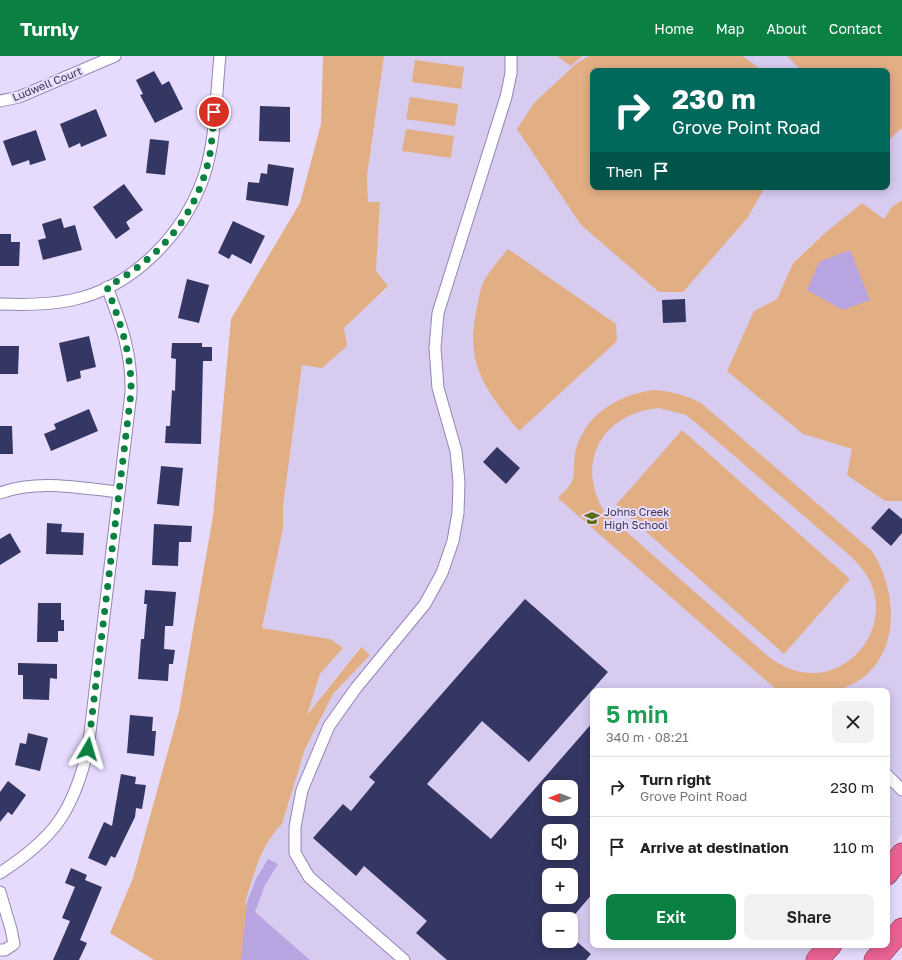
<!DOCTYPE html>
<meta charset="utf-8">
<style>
body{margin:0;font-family:"Golos Text",sans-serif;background:#f2f2f2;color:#222;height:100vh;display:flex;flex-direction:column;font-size:15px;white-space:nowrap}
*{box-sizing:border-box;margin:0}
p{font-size:13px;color:#767676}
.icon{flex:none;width:22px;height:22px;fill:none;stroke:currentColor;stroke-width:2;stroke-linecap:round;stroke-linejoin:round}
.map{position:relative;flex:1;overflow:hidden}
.sheet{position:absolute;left:590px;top:632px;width:300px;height:260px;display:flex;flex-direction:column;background:#fff;border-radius:8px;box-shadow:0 2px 10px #0003}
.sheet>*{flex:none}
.hud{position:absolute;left:590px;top:12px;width:300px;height:122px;border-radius:8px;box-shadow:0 2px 10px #0003;background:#00695c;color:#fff;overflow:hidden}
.needle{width:26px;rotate:270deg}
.buttons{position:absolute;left:542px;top:724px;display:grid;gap:8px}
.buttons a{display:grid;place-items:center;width:36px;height:36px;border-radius:8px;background:#fff;box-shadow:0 2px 10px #0003;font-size:20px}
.pin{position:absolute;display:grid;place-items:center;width:34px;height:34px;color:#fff;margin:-17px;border:2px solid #fff;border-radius:50%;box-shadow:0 1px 4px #0007}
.me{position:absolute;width:44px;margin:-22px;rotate:7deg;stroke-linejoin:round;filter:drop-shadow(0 0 3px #0008)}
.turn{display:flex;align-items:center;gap:14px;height:84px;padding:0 16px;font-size:18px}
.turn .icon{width:52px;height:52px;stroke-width:2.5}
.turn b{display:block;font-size:28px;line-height:34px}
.then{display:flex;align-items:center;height:38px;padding:0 16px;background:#0003;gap:8px;font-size:15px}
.round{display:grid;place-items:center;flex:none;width:42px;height:42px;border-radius:8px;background:#f2f2f2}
.headline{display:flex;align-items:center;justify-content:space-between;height:68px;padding:0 16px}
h1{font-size:24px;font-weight:600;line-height:30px;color:#1e9e55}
.button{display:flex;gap:8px;margin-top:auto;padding:8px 16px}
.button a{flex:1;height:46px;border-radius:8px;background:#0b8043;color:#fff;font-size:16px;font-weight:600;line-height:46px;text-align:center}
.button a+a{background:#f2f2f2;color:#222}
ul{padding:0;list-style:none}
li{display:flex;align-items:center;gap:12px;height:60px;padding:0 16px;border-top:1px solid #e0e0e0}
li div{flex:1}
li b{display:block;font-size:15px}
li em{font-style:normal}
header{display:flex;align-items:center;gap:24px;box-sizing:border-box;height:56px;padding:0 20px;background:#0b8043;color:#fff}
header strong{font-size:19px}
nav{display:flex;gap:22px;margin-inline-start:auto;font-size:14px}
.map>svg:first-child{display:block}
.built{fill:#d7cbf0;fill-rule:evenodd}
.green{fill:#e2af85;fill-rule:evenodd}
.water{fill:#b8a4e1}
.building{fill:#343663;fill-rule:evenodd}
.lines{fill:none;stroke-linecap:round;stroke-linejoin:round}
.street-casing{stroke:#9584b7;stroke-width:13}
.highway-casing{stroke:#ad537b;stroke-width:23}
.street{stroke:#fff;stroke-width:11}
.highway{stroke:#e86293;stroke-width:21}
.route{stroke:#0b8043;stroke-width:7;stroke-dasharray:0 12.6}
.labels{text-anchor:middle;stroke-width:4;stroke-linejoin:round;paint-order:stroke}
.street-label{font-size:11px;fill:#40384e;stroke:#e6dbfd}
.poi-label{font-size:11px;fill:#40384e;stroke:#e6dbfd;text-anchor:start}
</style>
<header>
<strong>Turnly</strong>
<nav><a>Home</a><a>Map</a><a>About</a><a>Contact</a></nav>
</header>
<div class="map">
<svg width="902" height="904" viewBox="0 0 902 904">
<rect width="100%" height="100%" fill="#e6dbfd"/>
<!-- built -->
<path class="built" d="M 384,0 L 902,0 L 902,144 L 892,151 L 884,164 L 862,148 L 825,177 L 793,206 L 777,243 L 754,255 L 803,378 L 853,393 L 885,445 L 902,445 L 902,777 L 887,799 L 887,635 L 593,635 L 593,889 L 824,889 L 813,904 L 309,904 L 245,847 L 254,816 L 272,777 L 282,768 L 305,693 L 333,638 L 370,599 L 360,591 L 306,660 L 320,618 L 342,592 L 330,583 L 262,572 L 283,473 L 283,450 L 302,309 L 388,231 L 376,215 L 380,146 L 368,146 L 367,120 ZM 593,15 L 887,15 L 887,131 L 593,131 ZM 549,731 L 571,731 L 571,753 L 549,753 ZM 549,775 L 571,775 L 571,797 L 549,797 ZM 549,819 L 571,819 L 571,841 L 549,841 ZM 549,863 L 571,863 L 571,885 L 549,885 Z"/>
<!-- green -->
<g class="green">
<path d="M 323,0 L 384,0 L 367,120 L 368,146 L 380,146 L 376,215 L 388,230 L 344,272 L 347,290 L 322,312 L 302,309 L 283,450 L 283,473 L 262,572 L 330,583 L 343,592 L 320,618 L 307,659 L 361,591 L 370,599 L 333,638 L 305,693 L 282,768 C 261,788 253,821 245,847 L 309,904 L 154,904 L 110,877 L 133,822 L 179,655 L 213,460 L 231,263 L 300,147 L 321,68 Z"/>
<polygon points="557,0 582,0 571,10"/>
<polygon points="589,0 743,0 763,15 593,15 593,131 765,131 748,161 683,236 659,236 581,169 517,73 534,47 577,7"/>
<polygon points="787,0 902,0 902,72 887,86 887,15 802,15"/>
<polygon points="415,4 464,11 461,33 412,26"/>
<polygon points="410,41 458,48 455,70 406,63"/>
<polygon points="406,73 454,80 451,102 402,95"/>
<polygon points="902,144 902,445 885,445 847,419 852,393 803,378 727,315 754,255 777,243 793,207 825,177 862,147 884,163 892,151"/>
<path d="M 508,193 L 616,268 L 617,285 L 519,375 C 485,334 464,307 477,251 C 479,243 480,232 484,225 C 490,214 500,203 508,193 Z"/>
<path d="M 654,334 C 671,335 686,339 701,347 L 872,495 C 902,542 901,617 835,635 L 778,635 L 558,442 C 562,437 571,430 573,423 C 575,414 573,403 576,393 C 587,357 618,339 654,334 ZM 659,352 L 686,359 L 696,367 L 848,498 C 858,507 867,517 872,530 C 889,575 849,625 801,616 C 789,614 780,608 770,602 L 605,457 C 574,407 602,357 659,352 Z"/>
<polygon points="682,374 850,523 784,598 616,449"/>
</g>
<!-- water -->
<g class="water">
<polygon points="850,194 870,244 843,254 807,234 819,206"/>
<polygon points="268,803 278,808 265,829 255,856 310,904 241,904 247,846 256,823"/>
</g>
<!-- building -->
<g class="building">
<polygon points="154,15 162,29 169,25 183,53 155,67 140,39 143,38 136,24"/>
<polygon points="260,50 290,51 290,86 259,85"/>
<polygon points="96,53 107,80 81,91 80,87 69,92 60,68"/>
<polygon points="36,74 46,104 30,109 29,104 12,110 3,85"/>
<polygon points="150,83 169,85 165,119 146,117"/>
<polygon points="268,108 294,112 288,150 246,144 248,126 259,127 261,117 267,118"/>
<polygon points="124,128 143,154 126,166 130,173 116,183 93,151"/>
<polygon points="61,162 64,172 75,169 82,194 43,204 38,184 46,182 42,168"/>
<polygon points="233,165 265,180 251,208 232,198 229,203 218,197"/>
<polygon points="0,178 11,178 11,186 20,186 19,210 0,210"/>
<polygon points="187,223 209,229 199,267 178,262"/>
<polygon points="685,243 686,266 663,267 662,244"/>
<polygon points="89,280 96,311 80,315 81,322 67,326 59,287"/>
<polygon points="172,287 202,287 202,291 212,291 212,305 203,305 201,388 165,387 166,370 170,370 172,334 175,335 176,303 171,302"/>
<polygon points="0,290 19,290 18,318 0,318"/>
<polygon points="89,353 98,375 51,395 44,378 56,373 54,368"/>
<polygon points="0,370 12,370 13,398 0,398"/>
<polygon points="497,391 520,412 506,428 483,406"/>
<polygon points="161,410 183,412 179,450 157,448"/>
<polygon points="889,452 902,463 902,477 891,490 871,472"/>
<polygon points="47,467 62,468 61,476 84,477 83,499 46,498"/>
<polygon points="154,468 192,470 191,486 179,486 178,510 152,509"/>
<polygon points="10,477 21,496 0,509 0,483"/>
<polygon points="145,534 176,536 173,570 165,570 164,593 175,594 173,608 169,608 168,625 138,623 141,583 144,583 147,548 144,548"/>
<path d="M 525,543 L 608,616 L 529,706 L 482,665 L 427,728 L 491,783 L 593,666 L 593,837 L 571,863 L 549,863 L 549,885 L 576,885 L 591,898 L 586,904 L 447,904 L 416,877 L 427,865 L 364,810 L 356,820 L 313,782 L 343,748 L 351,755 L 375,726 L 369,721 ZM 549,731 L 571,731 L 571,753 L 549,753 ZM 549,775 L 571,775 L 571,797 L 549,797 ZM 549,819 L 571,819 L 571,841 L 549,841 Z"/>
<polygon points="38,547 61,547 61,564 64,564 64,575 58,575 58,586 37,586"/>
<polygon points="18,607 57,608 57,623 50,622 49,644 23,643 23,619 18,619"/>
<polygon points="130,659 153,661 152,675 156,675 154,700 127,697"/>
<polygon points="28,677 48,682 40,715 15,709 20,687 26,688"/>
<polygon points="121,718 136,721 135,728 146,729 142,753 136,752 135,761 115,802 111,800 106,810 88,802 104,766 112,770"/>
<polygon points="8,725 26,739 12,759 8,756 0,766 0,736"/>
<polygon points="71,812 87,819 85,824 102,831 80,884 87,887 79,904 53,904 70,865 62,862 75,831 65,827"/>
</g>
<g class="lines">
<defs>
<g id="street">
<polyline points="0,45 19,41 115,0"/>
<path d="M 0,248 C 25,249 48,249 72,244 C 134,231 184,178 204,120 C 216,85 216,37 220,0"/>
<path d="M 0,437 C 38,423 80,432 119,436"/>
<polyline points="887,719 902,734"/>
<path d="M 0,817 C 54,782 73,756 88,693 L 131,337 C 132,296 121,268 107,231"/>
<polyline points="0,836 11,873 14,888 5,894 0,894"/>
<polyline points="404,904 309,821 295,797 295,771 302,734 329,670 356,632 425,548 442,517 453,485 458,457 459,426 456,395 438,332 435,292 438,257 506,41 511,17 511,0"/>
</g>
<g id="highway">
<polyline points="887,818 902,798"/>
<polyline points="817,904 831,889"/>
<polyline points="875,904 902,873"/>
</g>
</defs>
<!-- street casing -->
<use href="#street" class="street-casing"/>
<!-- highway casing -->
<use href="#highway" class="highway-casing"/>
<!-- street -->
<use href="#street" class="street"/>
<!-- highway -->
<use href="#highway" class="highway"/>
</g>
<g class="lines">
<!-- route -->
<path class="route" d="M 88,693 L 131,337 C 132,297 120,267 107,231 C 160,201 197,161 210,98 C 212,85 213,70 214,56"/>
</g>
<!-- icons -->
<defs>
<symbol id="school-bare" viewBox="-9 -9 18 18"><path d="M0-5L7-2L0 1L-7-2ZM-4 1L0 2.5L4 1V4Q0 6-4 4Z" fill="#5c6c18" stroke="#e6dbfd" stroke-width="2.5" paint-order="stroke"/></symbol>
</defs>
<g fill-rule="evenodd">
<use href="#school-bare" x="581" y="451" width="22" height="22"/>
</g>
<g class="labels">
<!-- street labels -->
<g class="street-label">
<text transform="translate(47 28) rotate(-22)" y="4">Ludwell Court</text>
</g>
<!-- poi labels -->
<g class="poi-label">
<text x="604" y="460">Johns Creek<tspan x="604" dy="13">High School</tspan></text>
</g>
</g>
</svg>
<div class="buttons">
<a><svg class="needle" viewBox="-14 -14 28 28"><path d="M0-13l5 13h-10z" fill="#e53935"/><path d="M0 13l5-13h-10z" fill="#767676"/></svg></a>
<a><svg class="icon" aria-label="sound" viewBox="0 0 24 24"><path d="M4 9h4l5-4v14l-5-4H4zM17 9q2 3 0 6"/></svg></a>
<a>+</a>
<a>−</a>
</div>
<div class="pin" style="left:214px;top:56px;background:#d93025"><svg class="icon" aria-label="arrive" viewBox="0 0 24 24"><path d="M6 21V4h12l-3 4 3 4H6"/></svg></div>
<svg class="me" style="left:88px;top:693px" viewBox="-20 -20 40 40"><path d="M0-17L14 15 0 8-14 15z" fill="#0b8043" stroke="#fff" stroke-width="4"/></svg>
<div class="hud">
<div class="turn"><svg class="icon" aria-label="right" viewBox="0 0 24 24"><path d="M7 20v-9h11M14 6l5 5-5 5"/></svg><div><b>230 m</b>Grove Point Road</div></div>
<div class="then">Then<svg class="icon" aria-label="arrive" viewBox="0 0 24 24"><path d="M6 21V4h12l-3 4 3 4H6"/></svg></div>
</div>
<section class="sheet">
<div class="headline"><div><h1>5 min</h1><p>340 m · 08:21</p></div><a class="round"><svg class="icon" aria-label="close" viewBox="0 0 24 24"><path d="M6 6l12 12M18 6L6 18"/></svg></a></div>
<ul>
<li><svg class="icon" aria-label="right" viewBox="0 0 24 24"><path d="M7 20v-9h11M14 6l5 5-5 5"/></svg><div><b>Turn right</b><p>Grove Point Road</p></div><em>230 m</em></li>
<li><svg class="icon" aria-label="arrive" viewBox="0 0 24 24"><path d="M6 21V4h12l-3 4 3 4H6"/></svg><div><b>Arrive at destination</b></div><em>110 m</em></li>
</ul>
<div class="button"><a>Exit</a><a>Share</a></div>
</section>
</div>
